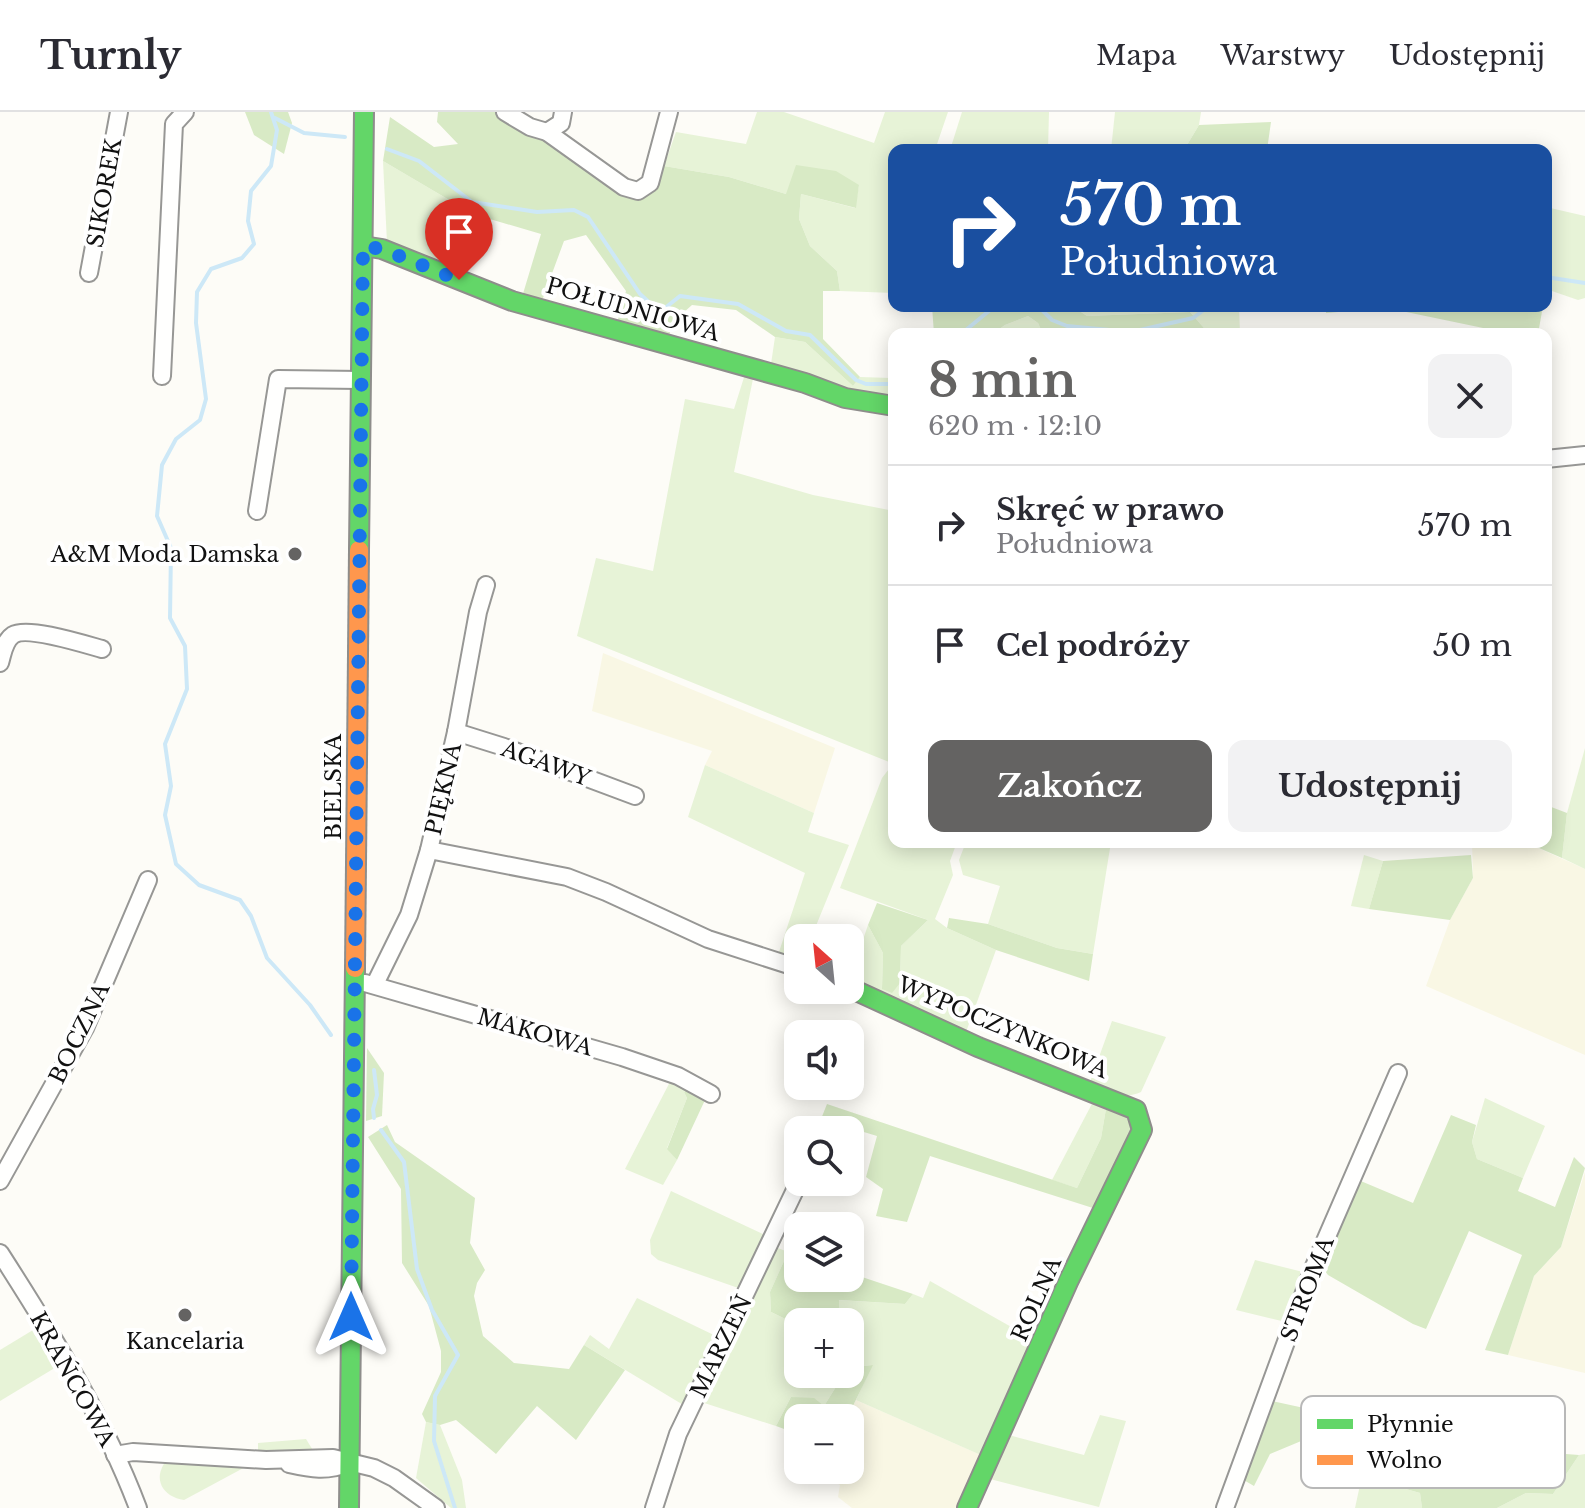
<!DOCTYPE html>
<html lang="pl">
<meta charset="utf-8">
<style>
body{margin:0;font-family:"Libre Baskerville",serif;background:#f2f2f3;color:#2b2b33;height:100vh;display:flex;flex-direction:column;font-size:30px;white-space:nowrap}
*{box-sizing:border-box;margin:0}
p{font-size:26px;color:#7c7c81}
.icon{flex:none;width:44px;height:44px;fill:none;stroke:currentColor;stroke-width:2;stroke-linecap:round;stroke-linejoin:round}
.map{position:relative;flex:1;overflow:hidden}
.sheet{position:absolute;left:888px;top:216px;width:664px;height:520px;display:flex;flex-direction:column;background:#fff;border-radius:16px;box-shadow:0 4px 20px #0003}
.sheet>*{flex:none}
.guide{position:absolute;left:888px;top:32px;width:664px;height:168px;border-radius:16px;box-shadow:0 4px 20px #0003;background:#1a4fa0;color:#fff;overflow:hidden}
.needle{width:52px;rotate:333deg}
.buttons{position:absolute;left:784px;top:812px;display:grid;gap:16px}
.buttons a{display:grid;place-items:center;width:80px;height:80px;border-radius:16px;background:#fff;box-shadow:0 4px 20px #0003;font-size:40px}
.pin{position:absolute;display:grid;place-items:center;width:68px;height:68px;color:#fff;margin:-82px -34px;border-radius:50% 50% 50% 0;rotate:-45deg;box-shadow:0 0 8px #0007}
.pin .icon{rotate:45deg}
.me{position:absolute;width:88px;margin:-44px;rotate:0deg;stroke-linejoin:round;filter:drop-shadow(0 0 6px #0008)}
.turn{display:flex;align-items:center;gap:28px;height:168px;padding:0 40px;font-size:36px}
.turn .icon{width:104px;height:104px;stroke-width:2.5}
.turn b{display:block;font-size:56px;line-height:68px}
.round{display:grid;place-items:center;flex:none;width:84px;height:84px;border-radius:16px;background:#f2f2f3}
.headline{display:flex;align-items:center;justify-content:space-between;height:136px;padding:0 40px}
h1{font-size:48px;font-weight:700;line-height:60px;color:#646362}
.action{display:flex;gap:16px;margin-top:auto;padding:16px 40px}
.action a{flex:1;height:92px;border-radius:16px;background:#646362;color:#fff;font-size:32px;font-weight:700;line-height:92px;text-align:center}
.action a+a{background:#f2f2f3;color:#2b2b33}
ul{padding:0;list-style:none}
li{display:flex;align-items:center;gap:24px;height:120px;padding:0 40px;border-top:2px solid #e1e1e2}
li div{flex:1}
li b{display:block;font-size:30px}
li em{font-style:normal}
header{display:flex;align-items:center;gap:48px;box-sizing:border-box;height:112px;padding:0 40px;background:#fff;border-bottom:2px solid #e1e1e2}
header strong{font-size:38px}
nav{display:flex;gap:44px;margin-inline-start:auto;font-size:28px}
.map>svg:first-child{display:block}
.farmland{fill:#f9f7e4}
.green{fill:#e7f3d7}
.forest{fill:#d8eac5}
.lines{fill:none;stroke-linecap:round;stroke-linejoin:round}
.stream{stroke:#cde8f7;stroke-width:4}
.street-casing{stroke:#979795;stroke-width:20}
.fast-casing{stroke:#8e8d8b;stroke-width:22}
.slow-casing{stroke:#8e8d8b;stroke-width:22}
.street{stroke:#fffffe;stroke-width:16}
.fast{stroke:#63d668;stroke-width:18}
.slow{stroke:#ff974d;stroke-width:18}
.route{stroke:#1a73e8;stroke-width:14;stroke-dasharray:0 25.2}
.poi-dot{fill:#646362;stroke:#fff;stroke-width:3}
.labels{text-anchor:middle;stroke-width:8;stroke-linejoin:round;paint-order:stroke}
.street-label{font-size:22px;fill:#111;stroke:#fff}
.poi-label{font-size:22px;fill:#111;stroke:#fff;text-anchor:end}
.key{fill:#fff;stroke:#b8b8b8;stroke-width:2}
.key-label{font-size:22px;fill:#111}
</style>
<header>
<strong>Turnly</strong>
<nav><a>Mapa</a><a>Warstwy</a><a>Udostępnij</a></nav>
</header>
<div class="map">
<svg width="1585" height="1396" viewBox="0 0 1585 1396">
<rect width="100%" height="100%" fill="#fdfcf7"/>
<!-- farmland -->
<g class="farmland">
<polygon points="603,541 835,636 814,701 705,653 712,639 592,599"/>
<polygon points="1472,730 1525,730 1585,757 1585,943 1426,874 1450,808 1473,766"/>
<polygon points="1585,1060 1585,1261 1508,1243 1534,1164 1561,1135"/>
<polygon points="856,1288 983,1344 959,1396 852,1396 838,1385 840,1373 824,1362 825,1358 850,1358 850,1306 847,1306"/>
</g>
<!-- green -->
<g class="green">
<polygon points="757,0 784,0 874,31 885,0 948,0 935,38 894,38 894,181 840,179 837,159 810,134 799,107 801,82 855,96 859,73 786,82 729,65 664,54 676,20 746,32"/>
<polygon points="962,0 1049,0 1048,38 950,38"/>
<polygon points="1115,0 1201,0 1199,13 1184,38 1111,38"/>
<polygon points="383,49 473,102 452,154 387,131"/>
<polygon points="1546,95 1585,104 1585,186 1578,188 1546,177"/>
<polygon points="1080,194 1239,194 1240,222 1191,222 1204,216 1190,200 1087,204 1078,198"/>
<polygon points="1028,204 1038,211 1043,222 992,222 1005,213"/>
<polygon points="775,225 805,230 853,274 860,265 891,266 894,263 894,286 848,278 771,252"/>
<polygon points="746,259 754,262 734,360 813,383 894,399 894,652 577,524 596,446 653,459 685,287 734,297"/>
<polygon points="1585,636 1585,757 1562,746 1567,701"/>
<polygon points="705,653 814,701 808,720 849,733 811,826 798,826 798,850 778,843 805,761 688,705"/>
<polygon points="889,657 894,659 894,730 957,730 950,749 953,763 935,807 947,816 996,838 966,920 850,866 868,813 883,841 882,877 900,871 901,834 928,808 840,776 882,666"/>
<polygon points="966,730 1111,730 1093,842 1057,836 988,812 1000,774 963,763 959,748"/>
<polygon points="1364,743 1383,749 1369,797 1351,794"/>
<path d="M 1112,909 L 1166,925 L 1141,980 C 1122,989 1107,978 1090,970 Z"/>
<polygon points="672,966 691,974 684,980 687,986 667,1036 677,1048 663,1073 625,1057"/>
<polygon points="1095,986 1107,991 1101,1026 1077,1076 1052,1068"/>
<polygon points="1485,986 1545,1014 1523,1066 1477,1047 1472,1030"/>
<polygon points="671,1079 767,1124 744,1178 658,1148 651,1142 650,1128"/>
<polygon points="773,1134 788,1140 770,1180 771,1200 798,1213 798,1262 844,1262 824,1294 791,1285 776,1314 698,1289"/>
<polygon points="1255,1148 1303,1160 1286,1210 1236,1198"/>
<polygon points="930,1169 1038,1230 983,1344 856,1288 872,1253 850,1255 850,1210 839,1210 838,1188 905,1192 913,1182 923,1186"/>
<polygon points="637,1186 718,1225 685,1294 584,1233 590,1223 609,1237"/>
<polygon points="38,1215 58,1254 0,1289 0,1238"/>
<polygon points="1100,1303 1126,1309 1099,1395 986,1366 1005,1322 1084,1343"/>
<polygon points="426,1310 440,1313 462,1368 466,1396 451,1396 416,1366"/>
<polygon points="306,1327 314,1340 261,1341 258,1339 258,1331"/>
<polygon points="1585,1342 1585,1396 1497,1396 1526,1381 1553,1382 1579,1343"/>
<path d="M 166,1349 L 249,1353 L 184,1388 C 163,1385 152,1367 166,1349 Z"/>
<polygon points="1365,1350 1388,1372 1420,1381 1422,1396 1355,1396"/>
</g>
<!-- forest -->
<g class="forest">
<polygon points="245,0 288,0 292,11 284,42 254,23"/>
<polygon points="438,0 495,0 528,19 547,26 626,82 653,74 664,54 729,65 786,82 796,53 836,59 859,73 856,96 801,82 799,107 810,134 837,159 840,179 823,179 823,227 860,265 853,274 805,230 775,225 736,198 692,193 673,210 668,227 617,211 626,179 586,123 564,129 543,186 522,185 541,122 473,102 383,49 390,5 434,35 458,32 437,10"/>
<polygon points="1271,10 1267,38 1184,38 1199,13"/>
<polygon points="932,194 1080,194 1078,198 1087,204 1190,200 1204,216 1191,222 1043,222 1038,211 1028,204 1005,213 992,222 934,222"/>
<polygon points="1326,194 1543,194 1538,222 1512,222 1387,196 1326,201"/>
<polygon points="1546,693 1567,701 1562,746 1525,730 1546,730"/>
<polygon points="1471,743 1473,766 1450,808 1369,797 1383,749"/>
<polygon points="877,791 928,808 901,834 900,871 892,881 882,877 883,841 868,813"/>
<polygon points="949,806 988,812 1057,836 1093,842 1089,869 996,838 947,816"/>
<polygon points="367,936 384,961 382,1004 366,1009"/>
<polygon points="691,974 705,988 677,1048 667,1037 687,986 684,980"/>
<polygon points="1107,991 1129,998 1135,1019 1096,1097 930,1044 907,1110 876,1104 883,1077 866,1065 877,1024 821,1007 827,992 1077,1076 1101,1026"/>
<polygon points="1451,1003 1476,1013 1472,1030 1477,1047 1523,1066 1518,1079 1555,1095 1574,1045 1585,1056 1561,1135 1534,1164 1508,1243 1485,1238 1522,1143 1469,1119 1426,1217 1413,1212 1328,1163 1319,1151 1356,1067 1413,1091"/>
<polygon points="387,1013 395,1030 475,1086 470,1131 485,1158 477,1171 474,1184 483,1224 514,1251 569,1257 584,1233 625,1258 576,1328 537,1294 496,1342 456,1308 440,1313 426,1310 422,1302 441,1260 441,1239 429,1194 402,1151 401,1077 368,1025"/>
<polygon points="788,1140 798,1143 798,1166 850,1166 850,1161 913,1182 905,1192 839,1188 839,1210 798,1210 798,1213 771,1200 770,1180"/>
<polygon points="873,1253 847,1306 798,1306 798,1322 776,1314 791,1285 814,1286 824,1294 844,1262 850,1262 850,1255"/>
<polygon points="1272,1289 1487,1336 1579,1343 1553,1382 1526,1381 1497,1396 1422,1396 1420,1381 1388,1372 1351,1338 1306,1327 1270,1342 1254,1374 1242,1367"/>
</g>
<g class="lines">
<!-- stream -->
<g class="stream">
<polyline points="271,0 277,18 271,54 251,79 248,109 254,132 242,146 211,157 197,180 196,211 206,287 200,308 176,327 162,353 157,404 171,436 170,506 185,534 187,577 165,632 171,674 165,703 176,752 199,773 240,788 251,804 267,846 310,893 331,923"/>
<polyline points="275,6 304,21 345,25"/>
<polyline points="387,37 419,49 472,90 537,100 574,98 588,105 640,182 652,193 665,196 680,184 738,192 786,219 810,223 856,268 866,272 894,272"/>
<polyline points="1546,165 1585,171"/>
<polyline points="1038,194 1052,208 1067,214 1131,220 1193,206 1209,194"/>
<polyline points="961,222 995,194"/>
<polyline points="374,958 377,983 373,997 374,1006"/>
<polyline points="381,1018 404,1050 417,1157 432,1198 458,1243 435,1284 434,1329 455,1396"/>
</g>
<defs>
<g id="street">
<polyline points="505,0 530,15 547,20 624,75 638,79 650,71 669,0"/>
<polyline points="547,20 561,11 563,0"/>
<polyline points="89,161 119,0"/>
<polyline points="162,264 174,12 185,0"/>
<polyline points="1546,347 1585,343"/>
<polyline points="257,399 278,267 361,268"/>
<path d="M 0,551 C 3,541 4,529 13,523 C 27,514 84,532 102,537"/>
<polyline points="456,620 504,635 635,684"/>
<polyline points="429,738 567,765 606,780 708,827 798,856"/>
<polyline points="365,871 622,945 678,964 711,982"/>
<polyline points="375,872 409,803 429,738 456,620 478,500 486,473"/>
<polyline points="0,1069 85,916 148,768"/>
<path d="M 0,1141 C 52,1222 104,1306 138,1396"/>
<polyline points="115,1343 133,1340 266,1348 333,1346 374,1356 394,1366 436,1396"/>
<path d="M 289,1352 C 311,1357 327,1360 349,1351"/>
<polyline points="654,1396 678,1322 796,1076"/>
<polyline points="1225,1396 1312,1159 1398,961"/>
</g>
<g id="fast">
<polyline points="363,134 382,137 512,189 805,271 845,286 894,294"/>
<polyline points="359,438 364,0"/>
<polyline points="850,876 978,935 1136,998 1142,1018 1068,1170 967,1396"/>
<polyline points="349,1396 355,856"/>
</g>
<polyline id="slow" points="355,856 359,438"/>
</defs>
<!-- street casing -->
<use href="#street" class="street-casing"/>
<!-- fast casing -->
<use href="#fast" class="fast-casing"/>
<!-- slow casing -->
<use href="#slow" class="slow-casing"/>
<!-- street -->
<use href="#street" class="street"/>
<!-- fast -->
<use href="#fast" class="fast"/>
<!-- slow -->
<use href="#slow" class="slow"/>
</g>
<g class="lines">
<!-- route -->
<polyline class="route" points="351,1205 363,134 382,137 459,168"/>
</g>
<!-- markers -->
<g class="poi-dot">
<circle cx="295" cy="442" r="8"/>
<circle cx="185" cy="1203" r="8"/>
</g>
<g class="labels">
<!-- street labels -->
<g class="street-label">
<text transform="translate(104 81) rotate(-80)" y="8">SIKOREK</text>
<text transform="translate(633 197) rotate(16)" y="8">POŁUDNIOWA</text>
<text transform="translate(546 651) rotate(20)" y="8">AGAWY</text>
<text transform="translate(333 675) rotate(-90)" y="8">BIELSKA</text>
<text transform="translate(443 677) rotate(-77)" y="8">PIĘKNA</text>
<text transform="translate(1003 915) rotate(23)" y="8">WYPOCZYNKOWA</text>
<text transform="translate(535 920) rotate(16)" y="8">MAKOWA</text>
<text transform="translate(79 921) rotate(-64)" y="8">BOCZNA</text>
<text transform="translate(1307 1177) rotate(-69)" y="8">STROMA</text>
<text transform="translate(1036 1187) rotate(-66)" y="8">ROLNA</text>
<text transform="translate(721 1234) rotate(-64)" y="8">MARZEŃ</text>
<text transform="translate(73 1267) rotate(61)" y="8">KRAŃCOWA</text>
</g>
<!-- poi labels -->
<g class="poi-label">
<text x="279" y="450">A&amp;M Moda Damska</text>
<text x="185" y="1237" text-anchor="middle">Kancelaria</text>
</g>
</g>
<!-- legend -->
<rect x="1301" y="1284" width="264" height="92" rx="12" class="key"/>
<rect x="1317" y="1307" width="36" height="10" fill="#63d668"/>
<rect x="1317" y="1343" width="36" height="10" fill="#ff974d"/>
<g class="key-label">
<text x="1367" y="1320">Płynnie</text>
<text x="1367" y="1356">Wolno</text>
</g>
</svg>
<div class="buttons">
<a><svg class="needle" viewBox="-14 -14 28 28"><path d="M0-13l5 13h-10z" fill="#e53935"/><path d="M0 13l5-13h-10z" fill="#7c7c81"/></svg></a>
<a><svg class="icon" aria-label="sound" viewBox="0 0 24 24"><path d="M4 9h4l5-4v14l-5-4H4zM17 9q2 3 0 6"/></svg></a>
<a><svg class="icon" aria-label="search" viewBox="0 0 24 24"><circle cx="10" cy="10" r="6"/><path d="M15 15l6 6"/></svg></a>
<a><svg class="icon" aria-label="layers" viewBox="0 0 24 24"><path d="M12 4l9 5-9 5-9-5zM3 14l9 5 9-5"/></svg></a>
<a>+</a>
<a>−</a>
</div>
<div class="pin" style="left:459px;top:168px;background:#d93025"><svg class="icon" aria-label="arrive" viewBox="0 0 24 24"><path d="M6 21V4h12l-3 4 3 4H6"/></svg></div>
<svg class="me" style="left:351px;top:1205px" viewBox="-20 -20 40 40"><path d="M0-17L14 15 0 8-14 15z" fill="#1a73e8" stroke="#fff" stroke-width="4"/></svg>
<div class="guide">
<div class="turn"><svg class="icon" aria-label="right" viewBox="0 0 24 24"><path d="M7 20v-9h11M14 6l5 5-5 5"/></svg><div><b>570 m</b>Południowa</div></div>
</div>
<section class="sheet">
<div class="headline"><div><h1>8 min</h1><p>620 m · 12:10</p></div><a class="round"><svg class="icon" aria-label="close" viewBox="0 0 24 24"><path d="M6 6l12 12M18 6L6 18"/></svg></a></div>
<ul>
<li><svg class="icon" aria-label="right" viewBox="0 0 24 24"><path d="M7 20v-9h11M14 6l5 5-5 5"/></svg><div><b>Skręć w prawo</b><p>Południowa</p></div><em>570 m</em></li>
<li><svg class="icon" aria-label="arrive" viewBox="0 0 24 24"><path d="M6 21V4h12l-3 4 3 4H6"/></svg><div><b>Cel podróży</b></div><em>50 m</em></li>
</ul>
<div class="action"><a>Zakończ</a><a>Udostępnij</a></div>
</section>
</div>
